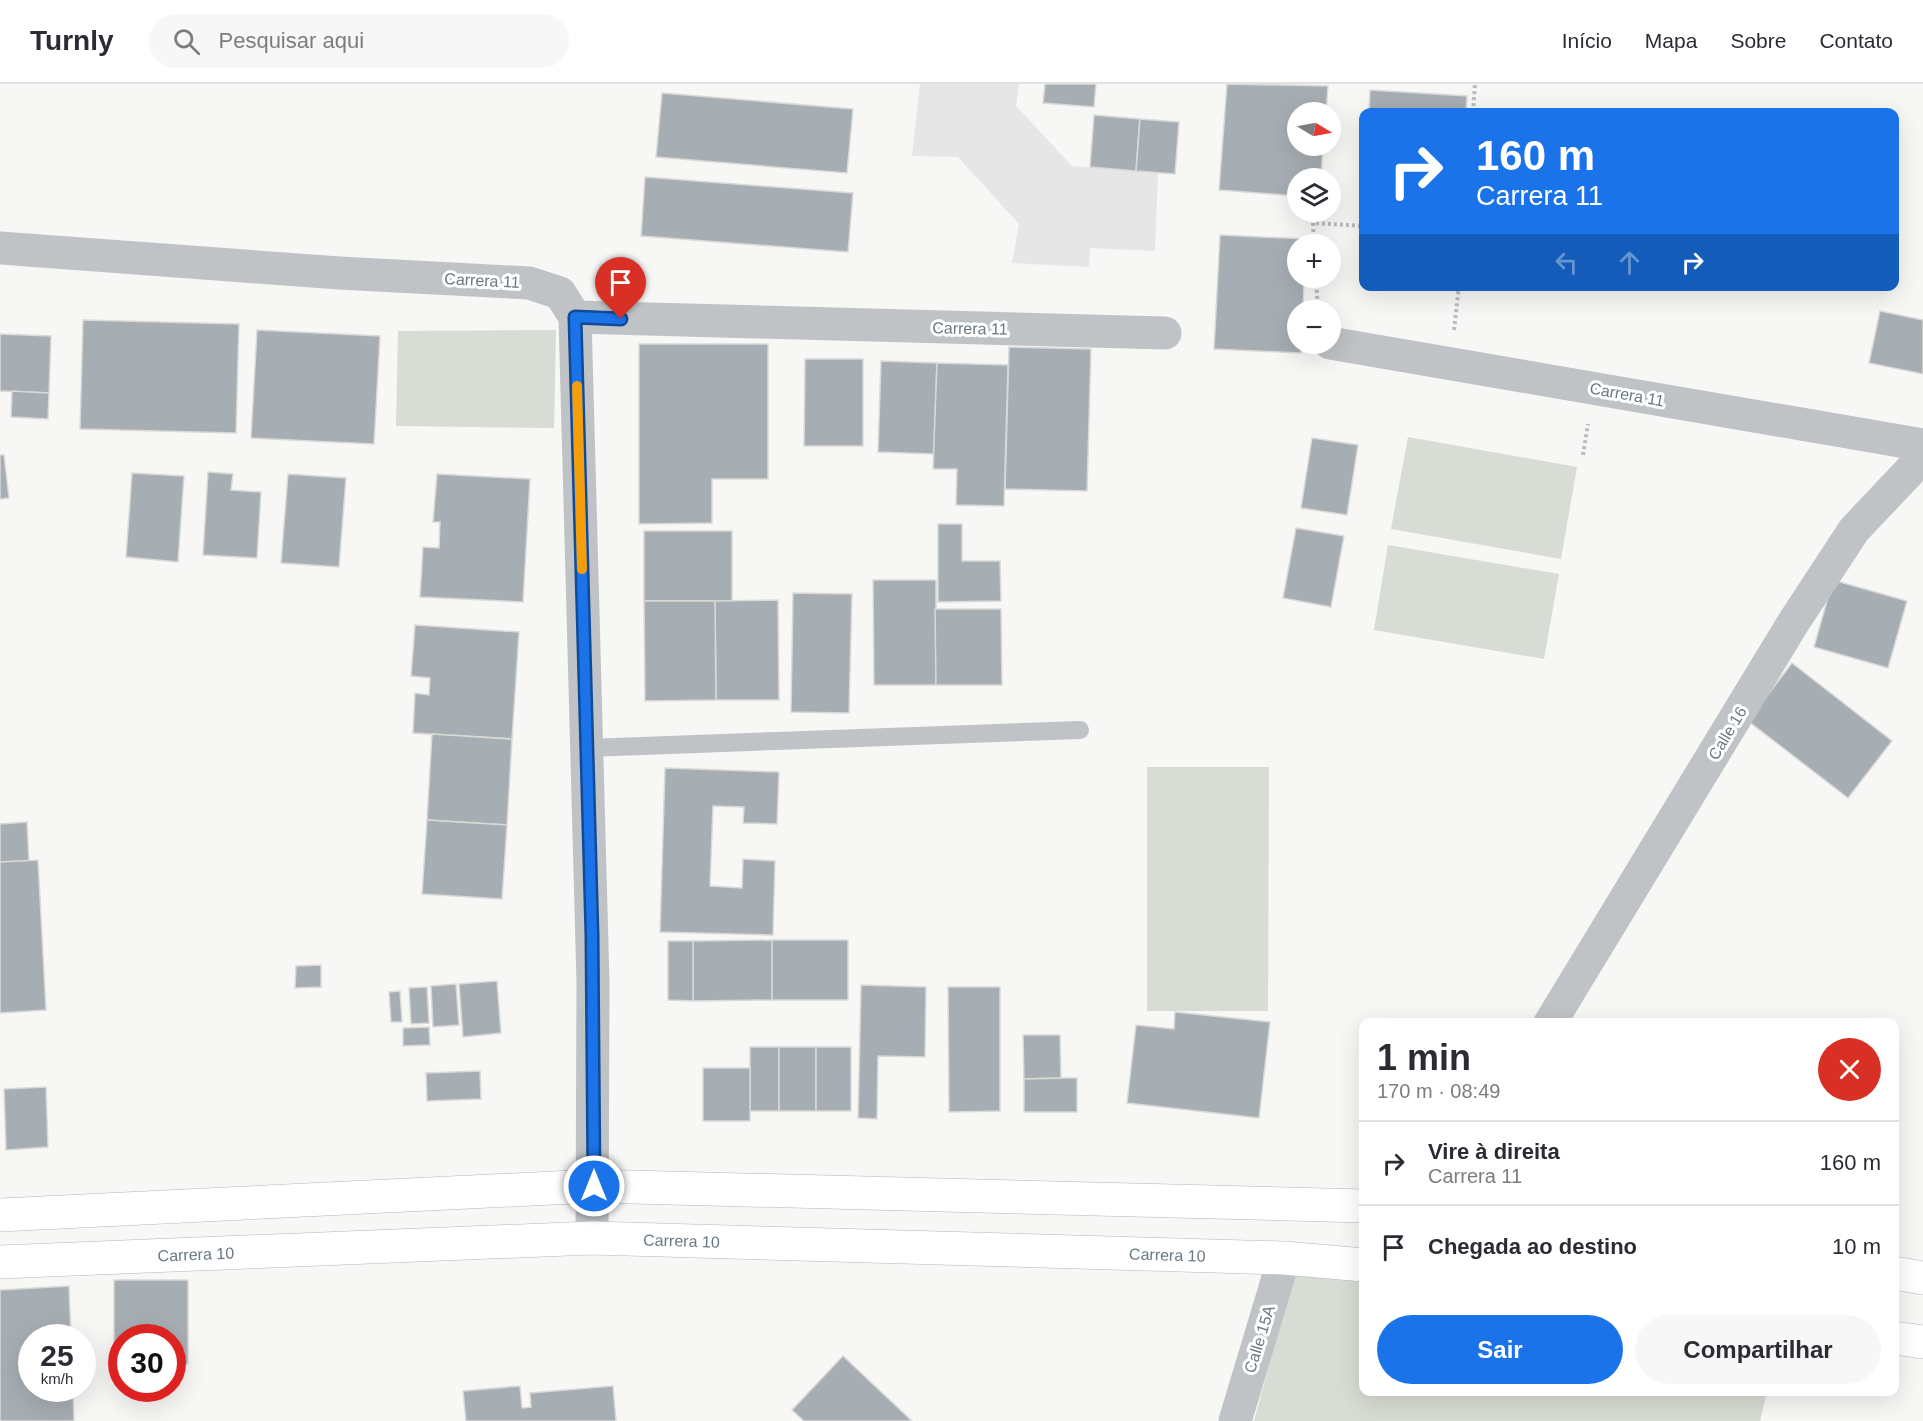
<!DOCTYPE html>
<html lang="pt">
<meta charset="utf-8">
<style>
body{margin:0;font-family:Helvetica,sans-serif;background:#f7f7f7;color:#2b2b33;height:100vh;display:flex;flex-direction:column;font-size:22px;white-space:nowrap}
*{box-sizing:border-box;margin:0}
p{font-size:20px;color:#7c7c81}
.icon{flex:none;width:33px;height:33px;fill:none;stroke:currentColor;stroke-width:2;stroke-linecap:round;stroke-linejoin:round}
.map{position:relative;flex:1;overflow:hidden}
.side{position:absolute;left:1359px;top:934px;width:540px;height:378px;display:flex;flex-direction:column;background:#fff;border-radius:12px;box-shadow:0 6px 24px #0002}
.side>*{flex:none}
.guide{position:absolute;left:1359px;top:24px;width:540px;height:183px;border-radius:12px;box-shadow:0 6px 24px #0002;background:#1a73e8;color:#fff;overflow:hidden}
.needle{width:39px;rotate:100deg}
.fabs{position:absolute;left:1287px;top:18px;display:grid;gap:12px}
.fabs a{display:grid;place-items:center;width:54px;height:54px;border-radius:50%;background:#fff;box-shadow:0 6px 24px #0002;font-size:30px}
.speed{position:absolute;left:18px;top:1240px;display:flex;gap:12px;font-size:30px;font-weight:700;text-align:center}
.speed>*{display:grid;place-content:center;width:78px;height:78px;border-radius:50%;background:#fff;box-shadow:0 6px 24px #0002;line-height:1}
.speed small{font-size:15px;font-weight:400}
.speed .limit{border:9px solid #d22;background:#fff;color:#111}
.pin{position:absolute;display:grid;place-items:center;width:51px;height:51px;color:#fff;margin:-62px -26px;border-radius:50% 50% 50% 0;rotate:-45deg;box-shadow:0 0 6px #0007}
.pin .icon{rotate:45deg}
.me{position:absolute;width:66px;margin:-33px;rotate:0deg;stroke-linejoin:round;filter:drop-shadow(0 0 4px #0008)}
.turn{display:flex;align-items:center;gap:21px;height:126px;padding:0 18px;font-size:27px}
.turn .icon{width:78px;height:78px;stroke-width:2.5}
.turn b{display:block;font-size:42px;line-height:51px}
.lanes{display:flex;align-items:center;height:57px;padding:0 18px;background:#0003;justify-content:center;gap:30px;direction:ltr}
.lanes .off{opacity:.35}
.round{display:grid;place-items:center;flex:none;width:63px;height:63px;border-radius:32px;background:#f7f7f7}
.summary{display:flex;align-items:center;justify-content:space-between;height:102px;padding:0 18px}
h1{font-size:36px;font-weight:800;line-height:45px}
.action{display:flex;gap:12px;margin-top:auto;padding:12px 18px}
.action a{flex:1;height:69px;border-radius:36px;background:#1a73e8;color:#fff;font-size:24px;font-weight:800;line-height:69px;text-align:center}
.action a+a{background:#f7f7f7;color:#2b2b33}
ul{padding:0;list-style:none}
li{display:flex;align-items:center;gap:18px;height:84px;padding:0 18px;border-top:2px solid #e1e1e2}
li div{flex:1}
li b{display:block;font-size:22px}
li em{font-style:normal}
header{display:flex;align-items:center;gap:36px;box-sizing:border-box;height:84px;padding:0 30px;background:#fff;border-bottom:2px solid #e1e1e2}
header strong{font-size:28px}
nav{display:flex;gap:33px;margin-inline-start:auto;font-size:21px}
.search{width:420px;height:54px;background:#f7f7f7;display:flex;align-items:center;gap:15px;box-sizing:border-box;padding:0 21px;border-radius:33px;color:#7c7c81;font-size:22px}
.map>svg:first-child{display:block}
.built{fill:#e5e6e5}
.green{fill:#d7dcd4}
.building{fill:#a7aeb3;stroke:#d9d9d7;stroke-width:1.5}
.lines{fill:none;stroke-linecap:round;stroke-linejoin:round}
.secondary-casing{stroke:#b1b7bb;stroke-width:34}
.path{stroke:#b9bcbe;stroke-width:4;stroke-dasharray:3 3;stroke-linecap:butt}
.lane{stroke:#bfc3c6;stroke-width:18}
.street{stroke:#bfc3c6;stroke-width:33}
.secondary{stroke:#fff;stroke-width:33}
.route-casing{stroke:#114b97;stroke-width:15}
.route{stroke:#1a73e8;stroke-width:10}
.slow{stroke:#f59e0b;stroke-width:10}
.labels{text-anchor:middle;stroke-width:6;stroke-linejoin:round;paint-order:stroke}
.street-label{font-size:16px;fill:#697983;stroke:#fff}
</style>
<header>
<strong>Turnly</strong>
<div class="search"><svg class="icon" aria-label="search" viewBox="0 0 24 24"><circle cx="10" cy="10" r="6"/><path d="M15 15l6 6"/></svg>Pesquisar aqui</div>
<nav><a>Início</a><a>Mapa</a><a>Sobre</a><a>Contato</a></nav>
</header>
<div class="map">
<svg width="1923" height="1337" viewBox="0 0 1923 1337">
<rect width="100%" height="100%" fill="#f7f7f5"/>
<!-- built -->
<polygon class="built" points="920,0 1019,0 1016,22 1072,82 1158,89 1155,167 1090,164 1089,183 1012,179 1019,140 958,73 912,72"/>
<!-- green -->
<g class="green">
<polygon points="556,246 554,344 396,342 398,247"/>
<polygon points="1408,353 1577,383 1561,475 1391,445"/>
<polygon points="1388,461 1559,490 1544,575 1374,546"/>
<polygon points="1147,683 1269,683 1268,927 1147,927"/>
<polygon points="1294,1188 1363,1198 1364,1308 1767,1308 1760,1337 1254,1337"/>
</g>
<!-- building -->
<g class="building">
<polygon points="1045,0 1096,0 1094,23 1043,19"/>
<polygon points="1227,0 1328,2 1326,28 1298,28 1298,62 1323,62 1321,94 1298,94 1298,112 1219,106"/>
<polygon points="1370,6 1467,12 1466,28 1369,28"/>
<polygon points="662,9 853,25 847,89 656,73"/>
<polygon points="1094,31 1140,35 1136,87 1090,83"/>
<polygon points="1140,35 1179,38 1175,90 1136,87"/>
<polygon points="645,93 853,109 848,168 641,152"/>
<polygon points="1220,151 1306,155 1306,160 1298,160 1298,194 1304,194 1303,226 1298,226 1298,260 1301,260 1301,269 1214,265"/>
<polygon points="1880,227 1923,236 1923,290 1869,279"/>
<polygon points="83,236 239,240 236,349 80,345"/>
<polygon points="257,246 380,252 374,360 251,354"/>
<polygon points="0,250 51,252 49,309 0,307"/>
<polygon points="639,260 768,260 768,395 712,395 712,439 639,440"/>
<polygon points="1009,263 1091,265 1087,407 1005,405"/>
<polygon points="805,275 863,275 863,362 804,362"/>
<polygon points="881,277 937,279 934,370 878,368"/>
<polygon points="937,279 1008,281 1004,422 956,421 957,385 933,385"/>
<polygon points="12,307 49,309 48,335 11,333"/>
<polygon points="1312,354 1358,361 1347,431 1301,424"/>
<polygon points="0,371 4,371 9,414 0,415"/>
<polygon points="208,388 233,390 231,406 261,408 257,474 203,471"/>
<polygon points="132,389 184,392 178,478 126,473"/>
<polygon points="288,390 346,394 339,483 281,479"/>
<polygon points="437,390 530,395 523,518 420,513 423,463 439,464 440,438 433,438"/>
<polygon points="938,440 962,440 962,477 1000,477 1001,517 938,518"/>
<polygon points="1296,444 1344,452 1331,523 1283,514"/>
<rect x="644" y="447" width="88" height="70"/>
<polygon points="873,496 936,496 936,601 874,601"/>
<polygon points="1833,496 1907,517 1888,584 1814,563"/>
<polygon points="793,509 852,510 849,629 791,628"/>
<polygon points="778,516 779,616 716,616 715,517"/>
<polygon points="644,517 715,517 716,616 645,617"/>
<polygon points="935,525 1001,525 1002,601 936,601"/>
<polygon points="415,541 519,548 512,655 413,649 415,609 429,611 430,594 411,592"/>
<polygon points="1792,579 1892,657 1848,714 1748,637"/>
<polygon points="432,650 512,655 507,741 427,736"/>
<polygon points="665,684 779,688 777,740 743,739 744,723 713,722 710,802 742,804 743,775 775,777 773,851 660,848"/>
<polygon points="427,736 507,741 502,815 422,810"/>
<polygon points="27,738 29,777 0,778 0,740"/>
<polygon points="38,776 46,926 0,929 0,778"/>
<polygon points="772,856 772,916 693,917 693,857"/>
<rect x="772" y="856" width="76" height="60"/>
<polygon points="668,857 693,857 693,917 668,916"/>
<polygon points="321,881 321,903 295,904 296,882"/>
<polygon points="497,897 501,949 463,953 459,900"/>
<polygon points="456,900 459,941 433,943 431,902"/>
<polygon points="861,901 926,903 925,973 878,972 877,1035 858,1034"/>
<polygon points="427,903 429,939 411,940 409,904"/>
<polygon points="948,903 1000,903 1000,1027 949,1028"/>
<polygon points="400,907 402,938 391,938 389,908"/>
<polygon points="1175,928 1270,938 1259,1034 1127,1019 1136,941 1174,945"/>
<polygon points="429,943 430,961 403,962 403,944"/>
<polygon points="1023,951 1060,951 1061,994 1024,995"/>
<rect x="750" y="963" width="29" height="64"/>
<rect x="779" y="963" width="37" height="64"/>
<rect x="816" y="963" width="35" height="64"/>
<rect x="703" y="984" width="47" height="53"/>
<polygon points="480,987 481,1015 427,1017 426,989"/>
<polygon points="1061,994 1077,994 1077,1028 1024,1028 1024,995"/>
<polygon points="46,1003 48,1063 6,1066 4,1005"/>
<polygon points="114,1196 188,1196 188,1280 172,1280 172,1254 122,1254 122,1280 114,1280"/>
<polygon points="69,1202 71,1254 32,1254 32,1305 73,1305 74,1337 0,1337 0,1206"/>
<polygon points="843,1272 912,1337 804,1337 792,1326"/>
<polygon points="520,1302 522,1324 531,1323 530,1309 613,1302 616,1337 466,1337 463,1307"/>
</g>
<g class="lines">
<defs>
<g id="secondary">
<polyline points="0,1131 594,1102 1364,1122"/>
<path id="s1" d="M 0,1178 L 592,1154 L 1284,1174 L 1364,1181"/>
<polyline points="1894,1189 1923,1194"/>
<polyline points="1894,1254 1923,1258"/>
</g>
</defs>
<!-- secondary casing -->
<use href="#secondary" class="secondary-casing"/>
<!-- path -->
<g class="path">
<polyline points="1473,28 1475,0"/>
<polyline points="1314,160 1313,139 1364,142"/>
<polyline points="1316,194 1318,226"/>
<polyline points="1454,246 1459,202"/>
<polyline points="1583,371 1588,340"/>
</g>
<!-- lane -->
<polyline class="lane" points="587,664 1080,646"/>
<!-- street -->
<g class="street">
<polyline points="0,164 339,189 529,199 560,209 575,233 1165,249"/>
<polyline points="575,233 593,898 592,1154"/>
<polyline points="1330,259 1923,361"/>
<polyline points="1550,939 1793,539 1854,446 1923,373"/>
<polyline points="1235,1337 1284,1174"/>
</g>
<!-- secondary -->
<use href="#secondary" class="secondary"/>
</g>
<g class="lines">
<defs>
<polyline id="route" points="594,1102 592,851 575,233 621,235"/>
</defs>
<!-- route casing -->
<use href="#route" class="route-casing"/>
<!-- route -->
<use href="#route" class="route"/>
<!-- slow -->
<polyline class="slow" points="577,302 582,485"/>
</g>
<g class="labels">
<!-- street labels -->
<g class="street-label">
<text transform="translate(482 196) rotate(3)" y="6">Carrera 11</text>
<text transform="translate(970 244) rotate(1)" y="6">Carrera 11</text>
<text transform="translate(1627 310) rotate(10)" y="6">Carrera 11</text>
<text transform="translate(1727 649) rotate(-59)" y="6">Calle 16</text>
<text dy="6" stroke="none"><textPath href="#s1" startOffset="682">Carrera 10</textPath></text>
<text dy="6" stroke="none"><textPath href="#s1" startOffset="196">Carrera 10</textPath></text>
<text dy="6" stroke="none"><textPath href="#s1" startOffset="1168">Carrera 10</textPath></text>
<text transform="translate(1259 1255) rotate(-73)" y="6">Calle 15A</text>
</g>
</g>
</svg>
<div class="fabs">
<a><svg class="needle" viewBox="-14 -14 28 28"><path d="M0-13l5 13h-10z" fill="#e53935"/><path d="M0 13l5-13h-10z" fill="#7c7c81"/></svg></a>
<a><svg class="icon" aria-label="layers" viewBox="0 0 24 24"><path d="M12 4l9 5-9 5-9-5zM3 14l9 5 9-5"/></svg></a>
<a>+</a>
<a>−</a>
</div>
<div class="speed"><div>25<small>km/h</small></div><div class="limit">30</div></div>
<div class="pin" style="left:621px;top:235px;background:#d93025"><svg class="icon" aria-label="arrive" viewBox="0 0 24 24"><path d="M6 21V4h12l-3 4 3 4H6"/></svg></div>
<svg class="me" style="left:594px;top:1102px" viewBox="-20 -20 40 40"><circle r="17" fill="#1a73e8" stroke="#fff" stroke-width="3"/><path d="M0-11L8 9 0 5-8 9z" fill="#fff"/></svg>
<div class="guide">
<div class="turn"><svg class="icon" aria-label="right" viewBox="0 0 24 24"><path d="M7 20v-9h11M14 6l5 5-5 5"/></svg><div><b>160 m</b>Carrera 11</div></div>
<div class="lanes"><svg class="icon off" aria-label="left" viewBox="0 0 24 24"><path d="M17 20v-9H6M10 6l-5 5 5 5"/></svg><svg class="icon off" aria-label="ahead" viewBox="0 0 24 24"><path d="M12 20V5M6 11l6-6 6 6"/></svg><svg class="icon" aria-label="right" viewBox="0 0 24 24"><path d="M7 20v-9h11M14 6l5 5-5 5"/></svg></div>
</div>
<section class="side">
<div class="summary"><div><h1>1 min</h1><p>170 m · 08:49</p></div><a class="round" style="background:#d93025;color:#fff"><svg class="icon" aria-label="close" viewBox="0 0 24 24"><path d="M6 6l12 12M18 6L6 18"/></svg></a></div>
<ul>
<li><svg class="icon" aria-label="right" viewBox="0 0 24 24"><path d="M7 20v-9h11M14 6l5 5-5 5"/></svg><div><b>Vire à direita</b><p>Carrera 11</p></div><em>160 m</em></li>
<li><svg class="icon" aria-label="arrive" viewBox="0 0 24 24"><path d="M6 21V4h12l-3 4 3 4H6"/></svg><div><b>Chegada ao destino</b></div><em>10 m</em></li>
</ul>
<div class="action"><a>Sair</a><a>Compartilhar</a></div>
</section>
</div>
